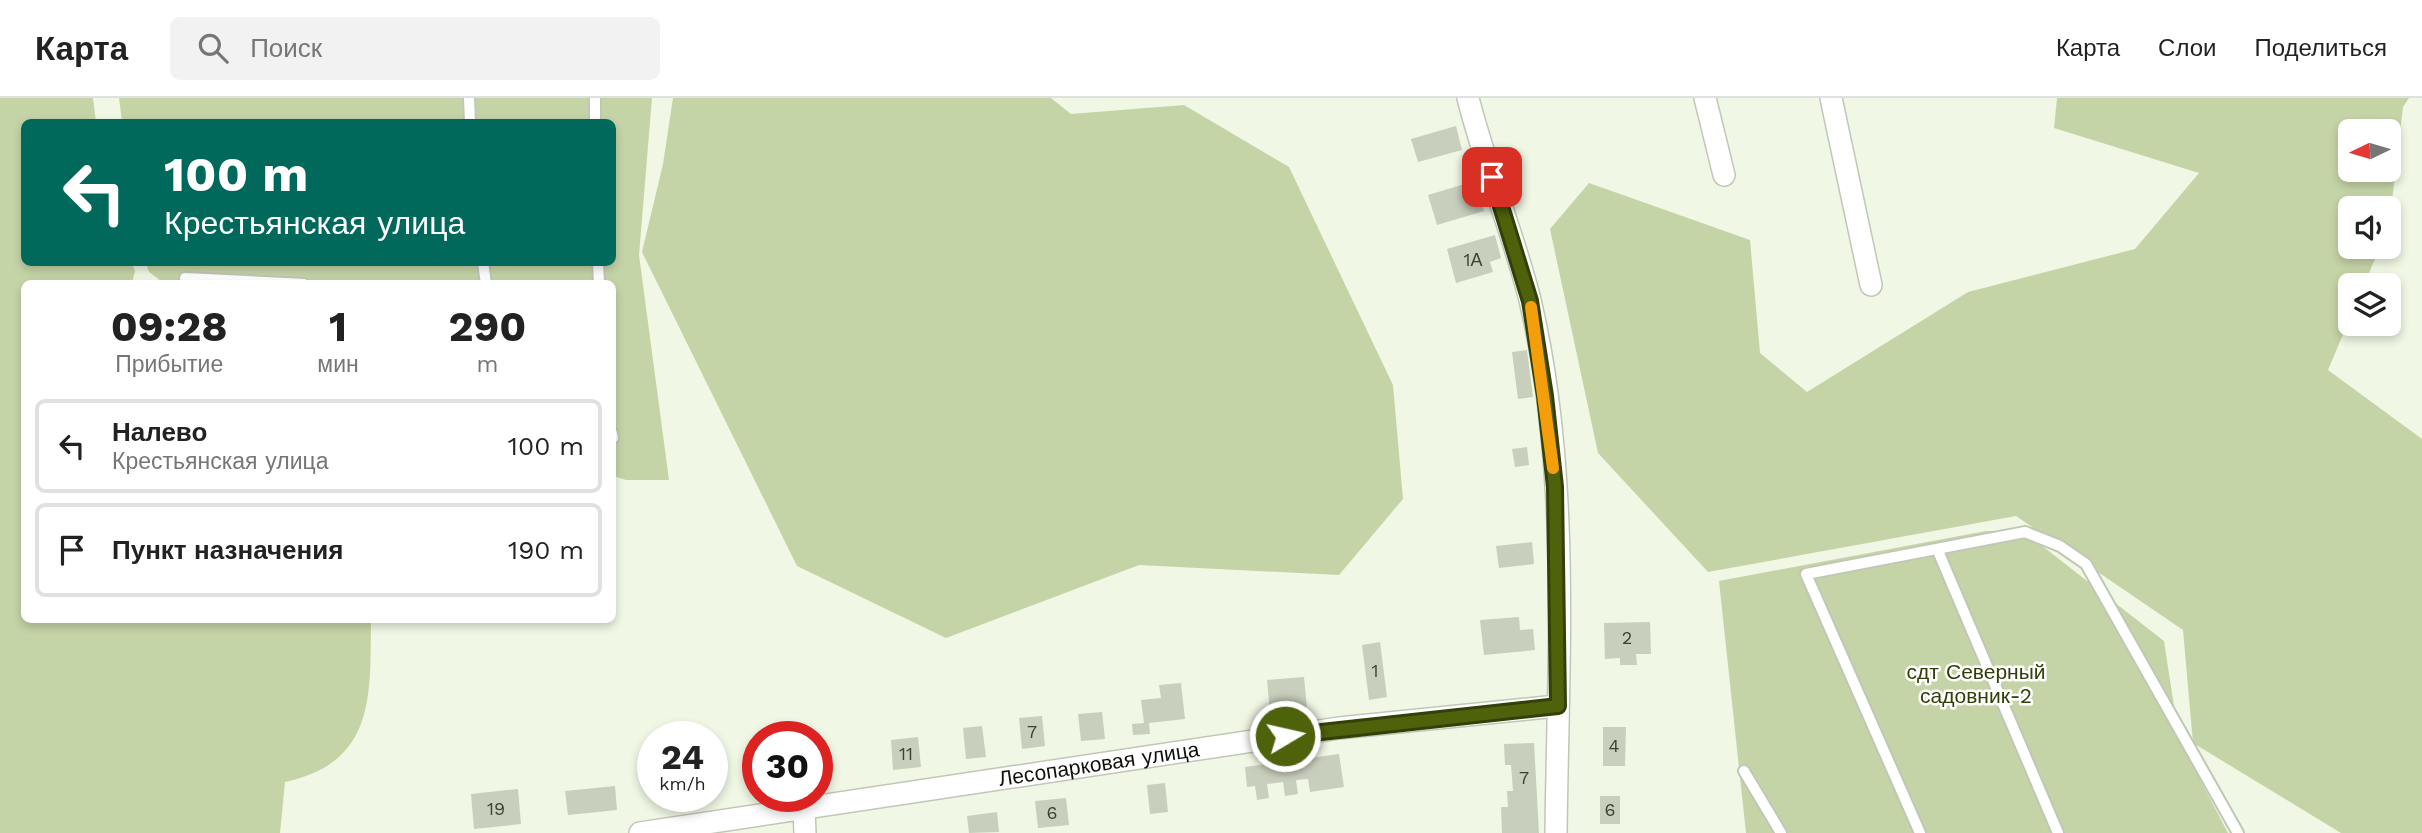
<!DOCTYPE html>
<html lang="ru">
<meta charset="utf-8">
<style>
body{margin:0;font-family:"Work Sans",sans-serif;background:#f2f2f2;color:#222;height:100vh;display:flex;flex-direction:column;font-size:26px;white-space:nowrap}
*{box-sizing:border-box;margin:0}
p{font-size:23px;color:#767676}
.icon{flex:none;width:38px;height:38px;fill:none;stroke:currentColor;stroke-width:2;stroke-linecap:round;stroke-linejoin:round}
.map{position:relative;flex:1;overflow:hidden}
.drawer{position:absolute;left:21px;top:182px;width:595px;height:343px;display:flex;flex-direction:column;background:#fff;border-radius:10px;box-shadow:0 4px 10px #0003}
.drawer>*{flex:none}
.guide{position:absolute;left:21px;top:21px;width:595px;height:147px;border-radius:10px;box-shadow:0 4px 10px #0003;background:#00695c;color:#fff;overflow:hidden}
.needle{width:46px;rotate:265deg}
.tools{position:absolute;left:2338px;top:21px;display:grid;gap:14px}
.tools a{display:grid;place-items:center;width:63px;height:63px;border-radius:10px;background:#fff;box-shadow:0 4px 10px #0003;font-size:35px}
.speed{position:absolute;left:637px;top:623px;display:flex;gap:14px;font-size:35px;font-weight:700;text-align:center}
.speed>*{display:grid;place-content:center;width:91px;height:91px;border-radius:50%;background:#fff;box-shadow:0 4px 10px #0003;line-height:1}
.speed small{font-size:18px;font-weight:400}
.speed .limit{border:10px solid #d22;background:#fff;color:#111}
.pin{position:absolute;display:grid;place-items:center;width:60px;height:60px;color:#fff;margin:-30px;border-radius:14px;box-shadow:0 4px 10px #0006}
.me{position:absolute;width:77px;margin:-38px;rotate:81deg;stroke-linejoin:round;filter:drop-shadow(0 0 5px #0008)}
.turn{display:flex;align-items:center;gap:24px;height:147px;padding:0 28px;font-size:32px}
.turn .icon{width:91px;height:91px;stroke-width:2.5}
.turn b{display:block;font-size:49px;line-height:60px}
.eta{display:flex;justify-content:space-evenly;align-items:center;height:119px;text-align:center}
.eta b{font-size:42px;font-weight:700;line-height:49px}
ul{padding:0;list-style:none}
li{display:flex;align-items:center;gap:21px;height:94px;margin:0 14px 10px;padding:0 14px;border:4px solid #e0e0e0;border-radius:10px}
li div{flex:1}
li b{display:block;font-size:26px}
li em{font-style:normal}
header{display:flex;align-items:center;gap:42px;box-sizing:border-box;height:98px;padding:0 35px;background:#fff;border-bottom:2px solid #e0e0e0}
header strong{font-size:33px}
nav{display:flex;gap:38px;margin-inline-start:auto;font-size:24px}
.search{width:490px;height:63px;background:#f2f2f2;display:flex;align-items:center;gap:18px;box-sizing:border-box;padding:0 24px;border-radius:10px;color:#767676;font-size:26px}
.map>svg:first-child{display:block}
.green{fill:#c5d4a7;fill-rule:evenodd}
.building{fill:#c9cfbd}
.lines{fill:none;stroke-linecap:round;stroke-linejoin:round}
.lane-casing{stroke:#c1c7b6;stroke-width:14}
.street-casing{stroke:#c1c7b6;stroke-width:24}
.lane{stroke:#fff;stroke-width:10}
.street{stroke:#fff;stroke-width:21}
.route-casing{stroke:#334007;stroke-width:18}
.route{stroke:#4e620b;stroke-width:12}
.slow{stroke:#f59e0b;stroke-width:12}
.labels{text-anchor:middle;stroke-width:5;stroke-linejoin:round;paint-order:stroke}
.number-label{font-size:18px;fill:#3d4037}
.park-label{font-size:21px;fill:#323f09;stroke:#fff}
.street-label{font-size:21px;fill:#0e100a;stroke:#fff}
</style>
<header>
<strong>Карта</strong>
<div class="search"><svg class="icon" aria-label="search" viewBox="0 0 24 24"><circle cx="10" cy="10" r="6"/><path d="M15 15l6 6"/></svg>Поиск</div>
<nav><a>Карта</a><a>Слои</a><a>Поделиться</a></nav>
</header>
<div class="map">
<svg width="2422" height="735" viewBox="0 0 2422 735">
<rect width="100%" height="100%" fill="#f0f7e4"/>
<!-- green -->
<g class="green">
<path d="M 0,0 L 93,0 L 96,24 L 24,24 L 24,164 L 132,165 L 135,173 L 132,185 L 24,186 L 24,522 L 371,522 C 370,598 376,664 285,684 L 280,735 L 0,735 Z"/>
<polygon points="119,0 652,0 639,157 669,382 626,382 613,378 612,186 165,186 149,174 146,165 612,164 612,24 122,24"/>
<polygon points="673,0 1051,0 1071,16 1184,7 1289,69 1393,287 1403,401 1339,477 1139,467 946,540 797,468 642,154 663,66"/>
<path d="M 2057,0 L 2409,0 L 2403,9 L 2389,129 L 2389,110 L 2350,110 L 2350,149 L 2380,149 L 2364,187 L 2350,187 L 2350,220 L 2328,272 L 2422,341 L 2422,735 L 2341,735 L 2193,645 L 2183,532 L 2016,418 L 1708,474 L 1598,355 L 1550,131 L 1589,85 L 1750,142 L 1760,255 L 1807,294 L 1968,194 L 2135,151 L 2199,75 L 2054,30 ZM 2350,33 L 2389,33 L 2389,72 L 2350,72 Z"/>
<polygon points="1986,433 2023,433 2164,543 2179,641 2228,735 1746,735 1719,483"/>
</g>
<!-- building -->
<g class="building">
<polygon points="1456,28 1462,52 1418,64 1411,41"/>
<polygon points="1475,83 1484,113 1437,127 1428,97"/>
<polygon points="1495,137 1501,160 1490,164 1493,174 1456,185 1447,151"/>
<polygon points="1527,252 1533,299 1518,301 1512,254"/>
<polygon points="1527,349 1529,367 1515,369 1512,351"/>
<polygon points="1532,444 1534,466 1499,470 1496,448"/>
<polygon points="1519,519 1520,532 1533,531 1535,552 1484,557 1480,522"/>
<polygon points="1650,524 1651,556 1636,556 1637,567 1620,567 1620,560 1605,561 1604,525"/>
<polygon points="1380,544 1387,599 1369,602 1362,547"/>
<polygon points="1304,579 1307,611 1270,614 1267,582"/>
<polygon points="1181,585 1185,621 1149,625 1150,636 1133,637 1132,626 1144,625 1141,602 1161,600 1159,587"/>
<polygon points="1102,614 1105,641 1081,643 1078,616"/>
<polygon points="1042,618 1045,648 1022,651 1019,620"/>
<polygon points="982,628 986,659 966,661 963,630"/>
<polygon points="1603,629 1626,629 1625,668 1603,668"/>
<polygon points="918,639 921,669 893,672 891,642"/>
<polygon points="1534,645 1539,735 1502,735 1501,709 1508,709 1507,693 1513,693 1511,667 1505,667 1504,646"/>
<polygon points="1339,656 1344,689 1310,694 1308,681 1296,682 1298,696 1285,698 1283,684 1267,686 1269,700 1257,702 1255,688 1247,689 1245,669"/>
<polygon points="1165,685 1168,714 1150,716 1147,687"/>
<polygon points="615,688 617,712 568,717 565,693"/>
<polygon points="518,691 521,726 474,731 471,696"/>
<rect x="1600" y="698" width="20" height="28"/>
<polygon points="1066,700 1069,727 1038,730 1035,703"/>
<polygon points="997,714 999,734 969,735 967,718"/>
</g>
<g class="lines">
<defs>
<g id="lane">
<polyline points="469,0 470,24"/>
<polyline points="595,0 595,24"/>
<polyline points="483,164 486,186"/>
<polyline points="598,164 599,186"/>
<polyline points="185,180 304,186"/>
<polyline points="612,335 613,340"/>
<polyline points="1938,453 2058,735"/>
<polyline points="1744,673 1781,735"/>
<polyline points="1920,735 1806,476 2025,434 2060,448 2086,466 2238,735"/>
</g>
<g id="street">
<path d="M 1468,0 C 1485,68 1513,134 1530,202 C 1571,375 1558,559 1556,735"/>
<polyline points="1705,0 1724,77"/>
<polyline points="1831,0 1871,187"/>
<polyline points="804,712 805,735"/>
<path id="s1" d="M 640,735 L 1339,630 L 1557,608"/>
</g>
</defs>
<!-- lane casing -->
<use href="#lane" class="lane-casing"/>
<!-- street casing -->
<use href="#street" class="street-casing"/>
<!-- lane -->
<use href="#lane" class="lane"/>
<!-- street -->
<use href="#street" class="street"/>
</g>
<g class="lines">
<defs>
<polyline id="route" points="1285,638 1558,608 1555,389 1545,298 1530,203 1492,79"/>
</defs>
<!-- route casing -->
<use href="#route" class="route-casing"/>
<!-- route -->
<use href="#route" class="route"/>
<!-- slow -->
<polyline class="slow" points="1531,209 1553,370"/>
</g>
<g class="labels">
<!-- number labels -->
<g class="number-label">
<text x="1473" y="168">1А</text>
<text x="1627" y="546">2</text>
<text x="1375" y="579">1</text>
<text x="1032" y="640">7</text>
<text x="1614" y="654">4</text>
<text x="906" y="662">11</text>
<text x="1524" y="686">7</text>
<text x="496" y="717">19</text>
<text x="1610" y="718">6</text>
<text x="1052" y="721">6</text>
</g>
<!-- park labels -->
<g class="park-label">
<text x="1976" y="581">сдт Северный<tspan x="1976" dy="24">садовник-2</tspan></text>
</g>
<!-- street labels -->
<g class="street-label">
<text dy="7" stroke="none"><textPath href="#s1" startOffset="464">Лесопарковая улица</textPath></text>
</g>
</g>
</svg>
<div class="tools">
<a><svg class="needle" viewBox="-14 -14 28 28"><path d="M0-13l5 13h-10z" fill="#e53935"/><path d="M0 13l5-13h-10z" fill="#767676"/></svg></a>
<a><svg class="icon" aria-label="sound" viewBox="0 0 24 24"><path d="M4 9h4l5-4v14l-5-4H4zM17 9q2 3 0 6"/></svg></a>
<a><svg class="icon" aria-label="layers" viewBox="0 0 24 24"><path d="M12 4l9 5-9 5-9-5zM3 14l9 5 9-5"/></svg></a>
</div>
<div class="speed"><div>24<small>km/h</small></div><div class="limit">30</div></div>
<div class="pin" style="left:1492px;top:79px;background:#d93025"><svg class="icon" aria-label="arrive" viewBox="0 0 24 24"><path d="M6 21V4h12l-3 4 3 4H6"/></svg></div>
<svg class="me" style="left:1285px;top:638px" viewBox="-20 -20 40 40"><circle r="17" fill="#4e620b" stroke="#fff" stroke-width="3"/><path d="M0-11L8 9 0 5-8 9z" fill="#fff"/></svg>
<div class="guide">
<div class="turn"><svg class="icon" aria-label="left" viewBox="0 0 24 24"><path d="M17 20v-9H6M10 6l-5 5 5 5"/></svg><div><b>100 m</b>Крестьянская улица</div></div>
</div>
<section class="drawer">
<div class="eta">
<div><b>09:28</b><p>Прибытие</p></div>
<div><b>1</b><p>мин</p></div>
<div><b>290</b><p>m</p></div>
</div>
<ul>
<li><svg class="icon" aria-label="left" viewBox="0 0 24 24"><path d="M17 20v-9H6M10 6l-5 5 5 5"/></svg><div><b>Налево</b><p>Крестьянская улица</p></div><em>100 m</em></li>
<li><svg class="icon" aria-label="arrive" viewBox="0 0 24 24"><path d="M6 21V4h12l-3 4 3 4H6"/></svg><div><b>Пункт назначения</b></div><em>190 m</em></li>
</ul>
</section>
</div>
